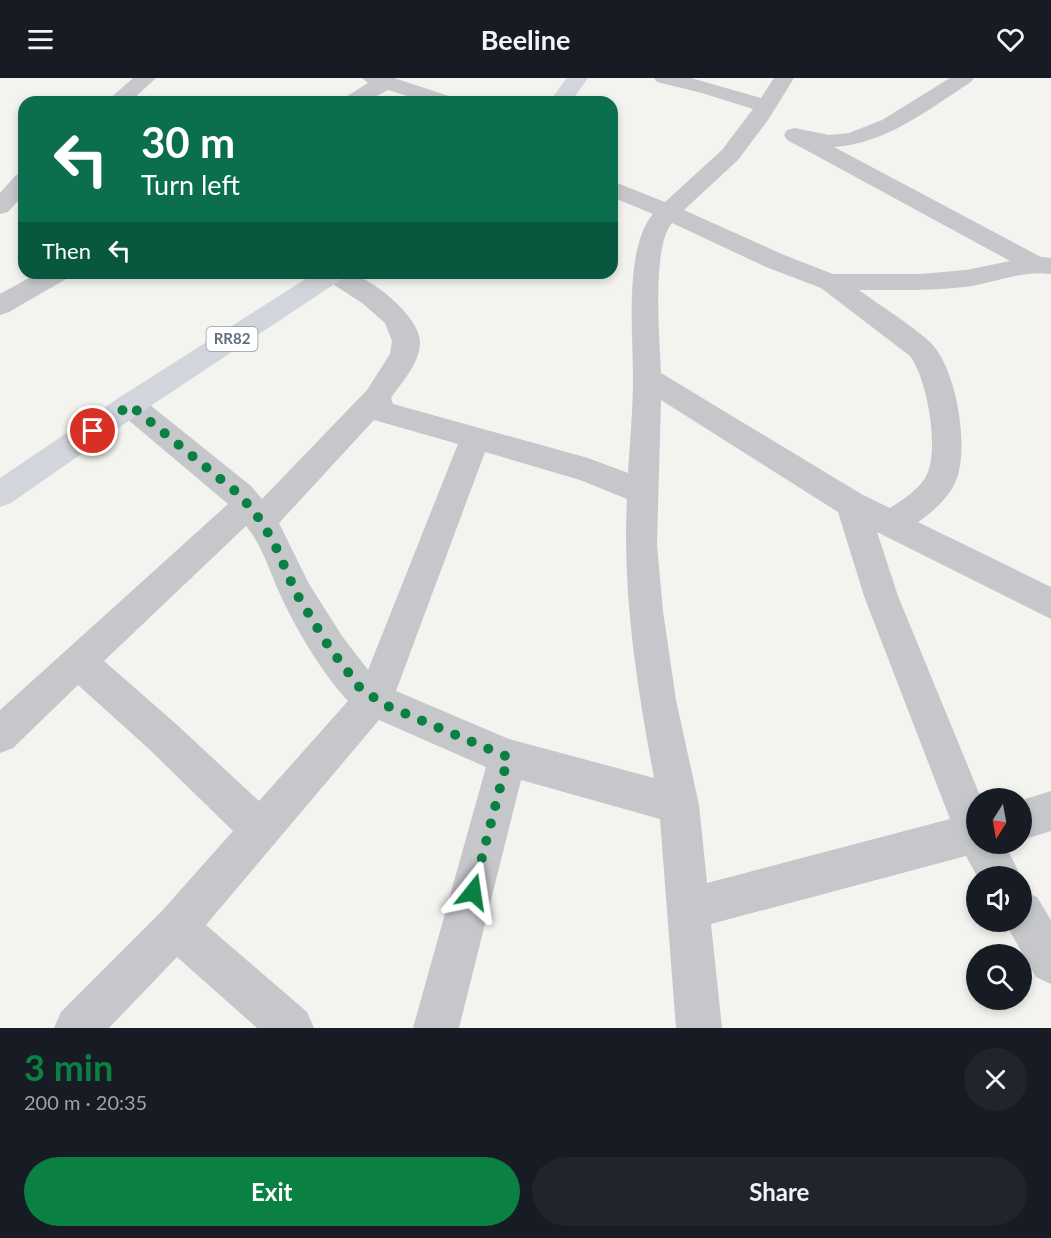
<!DOCTYPE html>
<meta charset="utf-8">
<style>
body{margin:0;font-family:Lato,sans-serif;background:#20242c;color:#f1f3f6;height:100vh;display:flex;flex-direction:column;font-size:22px;white-space:nowrap}
*{box-sizing:border-box;margin:0}
p{font-size:20px;color:#9ea1a6}
.icon{flex:none;width:33px;height:33px;fill:none;stroke:currentColor;stroke-width:2;stroke-linecap:round;stroke-linejoin:round}
.map{position:relative;height:950px;overflow:hidden}
.sheet{display:flex;flex-direction:column;background:#171b24;flex:1}
.sheet>*{flex:none}
.top-card{position:absolute;left:18px;top:18px;width:600px;height:183px;border-radius:18px;box-shadow:0 3px 9px #0003;background:#0b6e4f;color:#fff;overflow:hidden}
.needle{width:39px;rotate:191deg}
.fabs{position:absolute;left:966px;top:710px;display:grid;gap:12px}
.fabs a{display:grid;place-items:center;width:66px;height:66px;border-radius:50%;background:#171b24;box-shadow:0 3px 9px #0003;font-size:30px}
.pin{position:absolute;display:grid;place-items:center;width:51px;height:51px;color:#fff;margin:-26px;border:3px solid #fff;border-radius:50%;box-shadow:0 2px 6px #0007}
.me{position:absolute;width:66px;margin:-33px;rotate:15deg;stroke-linejoin:round;filter:drop-shadow(0 0 4px #0008)}
.turn{display:flex;align-items:center;gap:21px;height:126px;padding:0 24px;font-size:27px}
.turn .icon{width:78px;height:78px;stroke-width:2.5}
.turn b{display:block;font-size:42px;line-height:51px}
.then{display:flex;align-items:center;height:57px;padding:0 24px;background:#0003;gap:12px;font-size:22px}
.round{display:grid;place-items:center;flex:none;width:63px;height:63px;border-radius:32px;background:#20242c}
.overview{display:flex;align-items:center;justify-content:space-between;height:102px;padding:0 24px}
h1{font-size:36px;font-weight:700;line-height:45px;color:#0b8043}
.primary-button{display:flex;gap:12px;margin-top:auto;padding:12px 24px}
.primary-button a{flex:1;height:69px;border-radius:36px;background:#0b8043;color:#fff;font-size:24px;font-weight:700;line-height:69px;text-align:center}
.primary-button a+a{background:#20242c;color:#f1f3f6}
header{display:flex;justify-content:space-between;align-items:center;height:78px;padding:0 24px;background:#171b24;font-size:27px;font-weight:700}
.map>svg:first-child{display:block}
.lines{fill:none;stroke-linecap:round;stroke-linejoin:round}
.minor{fill:#c5c7cb;fill-rule:evenodd}
.major{fill:#d2d6dc;fill-rule:evenodd}
.route{stroke:#0b8043;stroke-width:10;stroke-dasharray:0 18}
.labels{text-anchor:middle;stroke-width:6;stroke-linejoin:round;paint-order:stroke}
.shield{fill:#fff;stroke:#9099a8;stroke-width:1.5}
.shield-label{font-size:15px;font-weight:bold;fill:#616d82}
</style>
<header><svg class="icon" aria-label="menu" viewBox="0 0 24 24"><path d="M4 6h16M4 12h16M4 18h16"/></svg>Beeline<svg class="icon" aria-label="heart" viewBox="0 0 24 24"><path d="M12 20l-8-8c-3-5 5-10 8-4 3-6 11-1 8 4z"/></svg></header>
<div class="map">
<svg width="1051" height="950" viewBox="0 0 1051 950">
<rect width="100%" height="100%" fill="#f3f4ef"/>
<g class="lines">
<!-- minor -->
<g class="minor">
<polygon points="133,0 156,0 130,24 106,24"/>
<polygon points="362,0 394,0 455,20 459,24 427,24 388,12 366,24 340,24 344,20 368,5"/>
<path d="M 654,0 L 691,0 L 761,20 L 774,0 L 794,0 L 768,42 L 738,82 L 684,132 L 784,177 L 833,196 L 921,196 L 966,192 L 1010,183 L 817,78 L 787,62 L 784,57 L 787,52 L 795,50 L 829,57 L 849,55 L 882,42 L 950,0 L 974,0 L 971,4 C 927,32 888,65 834,69 L 1041,179 L 1051,180 L 1051,196 C 1022,192 994,205 965,209 C 930,213 894,212 859,212 C 882,229 909,245 930,264 C 956,289 969,366 957,400 C 950,419 935,432 918,444 L 1051,509 L 1051,541 L 877,454 L 898,518 L 981,720 L 976,720 L 976,765 L 1004,765 L 1021,798 L 977,798 L 966,778 L 711,846 L 722,950 L 676,950 L 660,741 L 521,702 L 459,950 L 413,950 L 486,689 L 379,642 L 206,847 L 307,934 L 314,950 L 257,950 L 177,879 L 109,950 L 54,950 L 61,934 L 161,834 L 233,753 L 149,671 L 78,607 L 13,670 L 0,675 L 0,632 L 228,426 L 120,335 L 115,327 L 120,319 L 130,316 L 140,319 L 251,408 L 262,421 L 367,312 L 390,276 L 392,263 L 385,245 L 362,225 L 325,201 L 321,195 C 331,195 345,192 353,196 C 376,204 418,238 420,263 C 421,284 402,304 391,320 L 393,326 L 588,380 L 628,395 C 630,363 633,331 633,298 C 633,255 624,170 653,136 L 612,119 L 612,103 L 665,124 L 722,72 L 753,31 L 702,15 L 657,4 ZM 672,145 L 766,189 L 821,210 L 910,278 C 927,300 941,375 925,400 C 917,413 902,422 890,430 L 863,417 L 661,295 C 660,262 651,170 672,145 ZM 661,322 L 838,434 L 864,518 L 950,741 L 707,805 L 699,727 L 676,622 L 663,533 L 657,467 ZM 374,342 L 458,366 L 368,592 L 342,558 L 309,506 L 279,445 ZM 485,374 L 580,402 L 627,421 C 622,516 637,608 654,700 L 509,661 L 396,613 ZM 246,448 C 262,467 269,492 279,514 C 295,550 322,595 348,623 L 259,723 L 175,645 L 104,583 Z"/>
<polygon points="24,95 24,116 8,134 0,136 0,115 16,97"/>
<polygon points="38,195 70,195 66,201 9,234 0,237 0,216"/>
<polygon points="1051,713 1051,753 1022,762 1022,722"/>
<polygon points="1022,813 1037,819 1051,842 1051,906 1036,899 1004,843 1022,843"/>
</g>
<!-- major -->
<g class="major">
<polygon points="567,0 588,0 571,24 549,24"/>
<polygon points="315,195 346,195 342,201 140,335 11,425 0,429 0,400 120,319"/>
</g>
</g>
<g class="lines">
<!-- route -->
<polyline class="route" points="93,353 130,327 240,417 261,443 275,467 296,515 329,569 360,610 385,627 508,679 473,814"/>
</g>
<g class="labels">
<!-- shield labels -->
<rect class="shield" x="206.5" y="249" width="51" height="24" rx="4.5"/>
<g class="shield-label">
<text x="232" y="266">RR82</text>
</g>
</g>
</svg>
<div class="fabs">
<a><svg class="needle" viewBox="-14 -14 28 28"><path d="M0-13l5 13h-10z" fill="#e53935"/><path d="M0 13l5-13h-10z" fill="#9ea1a6"/></svg></a>
<a><svg class="icon" aria-label="sound" viewBox="0 0 24 24"><path d="M4 9h4l5-4v14l-5-4H4zM17 9q2 3 0 6"/></svg></a>
<a><svg class="icon" aria-label="search" viewBox="0 0 24 24"><circle cx="10" cy="10" r="6"/><path d="M15 15l6 6"/></svg></a>
</div>
<div class="pin" style="left:93px;top:353px;background:#d93025"><svg class="icon" aria-label="arrive" viewBox="0 0 24 24"><path d="M6 21V4h12l-3 4 3 4H6"/></svg></div>
<svg class="me" style="left:473px;top:814px" viewBox="-20 -20 40 40"><path d="M0-17L14 15 0 8-14 15z" fill="#0b8043" stroke="#fff" stroke-width="4"/></svg>
<div class="top-card">
<div class="turn"><svg class="icon" aria-label="left" viewBox="0 0 24 24"><path d="M17 20v-9H6M10 6l-5 5 5 5"/></svg><div><b>30 m</b>Turn left</div></div>
<div class="then">Then<svg class="icon" aria-label="left" viewBox="0 0 24 24"><path d="M17 20v-9H6M10 6l-5 5 5 5"/></svg></div>
</div>
</div>
<section class="sheet">
<div class="overview"><div><h1>3 min</h1><p>200 m · 20:35</p></div><a class="round"><svg class="icon" aria-label="close" viewBox="0 0 24 24"><path d="M6 6l12 12M18 6L6 18"/></svg></a></div>
<div class="primary-button"><a>Exit</a><a>Share</a></div>
</section>
